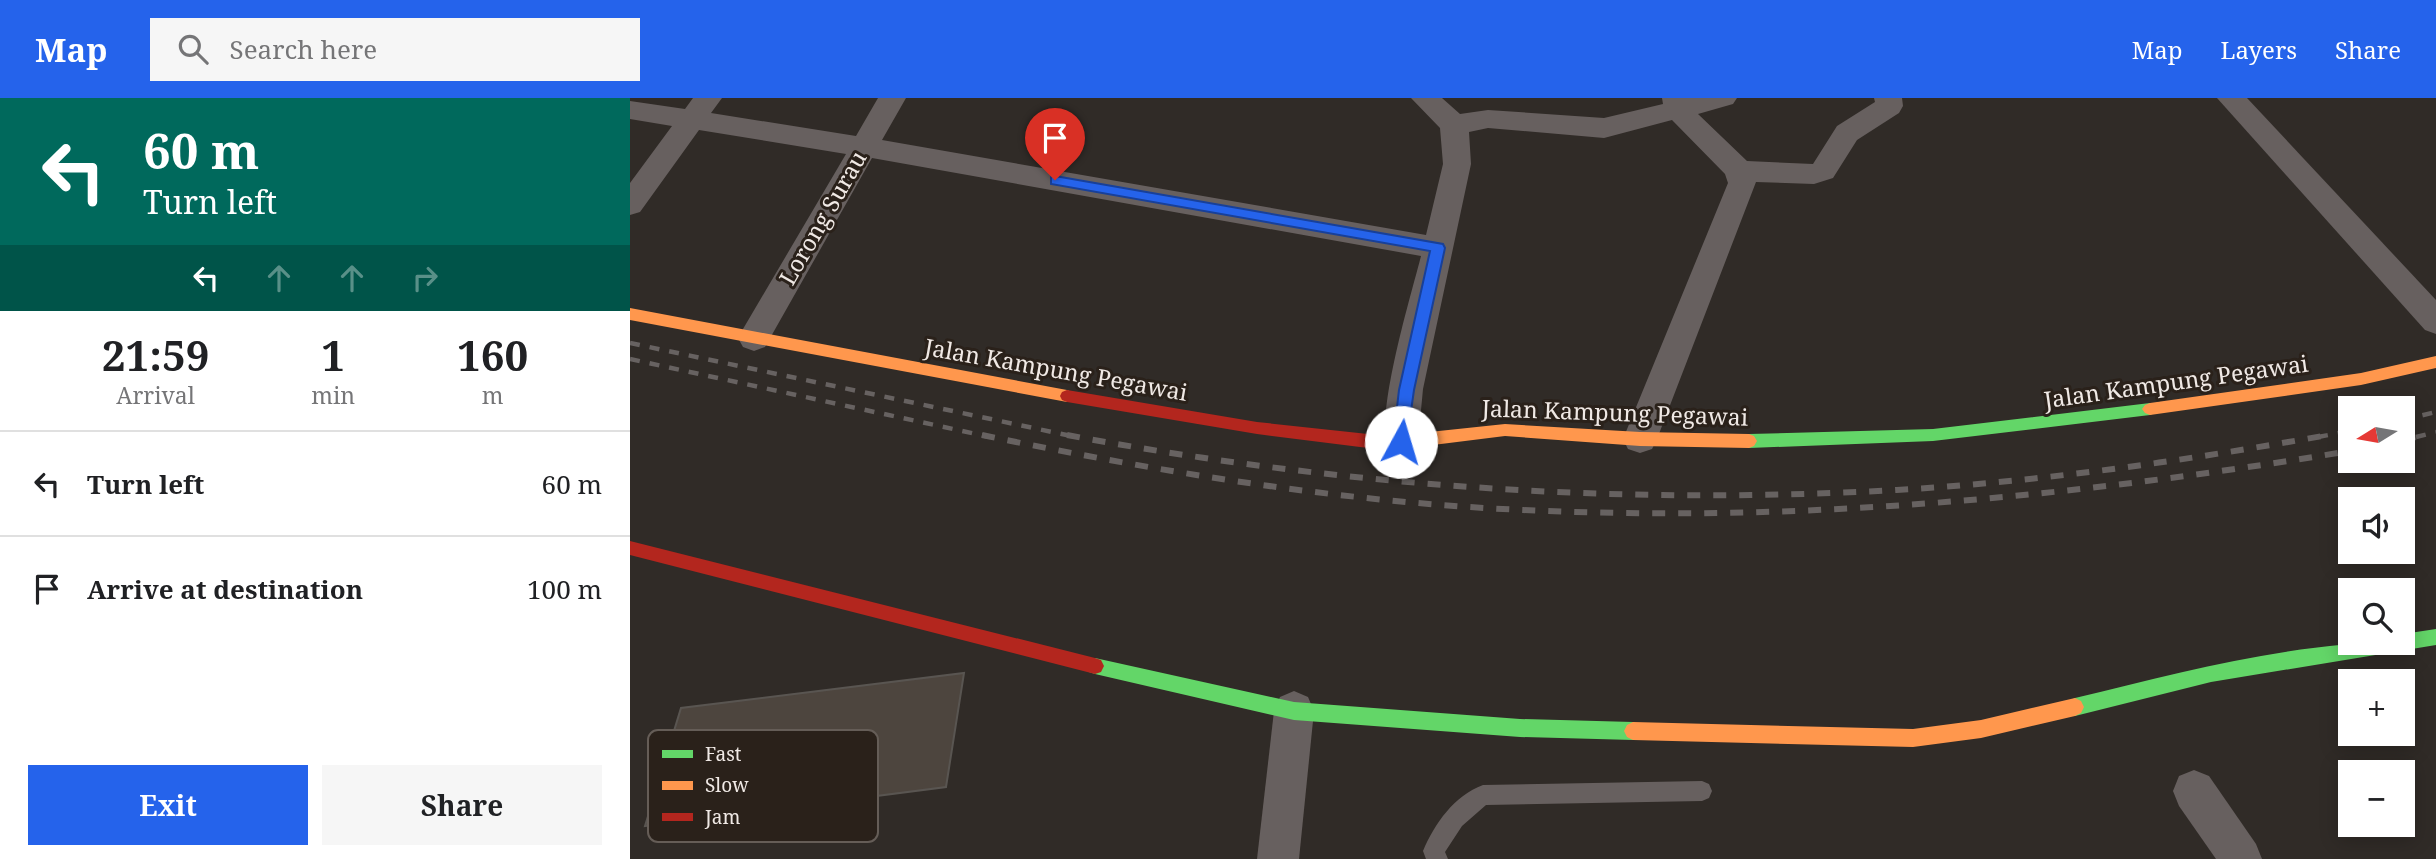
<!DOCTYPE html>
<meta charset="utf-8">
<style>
body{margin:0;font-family:"Noto Serif",serif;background:#f6f6f6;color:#202124;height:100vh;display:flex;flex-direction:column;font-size:26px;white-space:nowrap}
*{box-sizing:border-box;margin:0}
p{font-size:23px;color:#757577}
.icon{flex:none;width:38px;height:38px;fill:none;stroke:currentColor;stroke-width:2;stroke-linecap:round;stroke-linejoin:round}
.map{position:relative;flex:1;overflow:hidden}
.sheet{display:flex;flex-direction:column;background:#fff;width:630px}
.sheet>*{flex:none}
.banner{background:#00695c;color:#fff;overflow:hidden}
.needle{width:46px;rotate:259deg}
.fabs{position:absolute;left:1708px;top:298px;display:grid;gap:14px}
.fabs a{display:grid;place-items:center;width:77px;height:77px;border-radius:0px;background:#fff;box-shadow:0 4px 18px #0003;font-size:35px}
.pin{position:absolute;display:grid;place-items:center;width:60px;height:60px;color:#fff;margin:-72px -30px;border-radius:50% 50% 50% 0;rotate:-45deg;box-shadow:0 0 7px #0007}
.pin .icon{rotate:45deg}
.me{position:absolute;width:77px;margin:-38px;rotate:6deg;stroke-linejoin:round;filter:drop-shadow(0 0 5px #0008)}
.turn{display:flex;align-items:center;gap:24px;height:147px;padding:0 28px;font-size:32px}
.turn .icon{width:91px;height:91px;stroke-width:2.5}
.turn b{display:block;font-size:49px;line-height:60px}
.lanes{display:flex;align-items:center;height:66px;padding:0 28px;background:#0003;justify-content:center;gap:35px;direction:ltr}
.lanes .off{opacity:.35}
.eta{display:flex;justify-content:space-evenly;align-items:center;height:119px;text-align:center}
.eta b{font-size:42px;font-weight:700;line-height:49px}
.primary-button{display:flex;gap:14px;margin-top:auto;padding:14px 28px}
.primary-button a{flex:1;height:80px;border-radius:0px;background:#2563eb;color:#fff;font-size:28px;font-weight:700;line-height:80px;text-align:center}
.primary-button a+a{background:#f6f6f6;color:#202124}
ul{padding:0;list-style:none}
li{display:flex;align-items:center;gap:21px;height:105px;padding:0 28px;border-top:2px solid #e0e0e0}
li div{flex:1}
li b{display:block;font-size:26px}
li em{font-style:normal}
header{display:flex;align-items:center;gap:42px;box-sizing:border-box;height:98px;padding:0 35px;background:#2563eb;color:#fff}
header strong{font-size:33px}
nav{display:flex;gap:38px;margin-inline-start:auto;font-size:24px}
.search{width:490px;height:63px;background:#f6f6f6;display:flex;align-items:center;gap:18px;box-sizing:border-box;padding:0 24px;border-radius:0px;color:#757577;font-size:26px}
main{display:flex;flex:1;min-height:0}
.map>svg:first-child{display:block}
.building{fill:#4d453e;stroke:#595551;stroke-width:2}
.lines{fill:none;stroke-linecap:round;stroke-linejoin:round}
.lane{fill:#67605f;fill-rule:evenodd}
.street{fill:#67605f;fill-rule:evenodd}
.fast{fill:#63d668;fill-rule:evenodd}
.slow{fill:#ff974d;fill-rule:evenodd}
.jam{fill:#b3261e;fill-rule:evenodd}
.rail-far1{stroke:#676261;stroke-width:4.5;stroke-dasharray:10 10;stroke-linecap:butt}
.rail{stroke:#676261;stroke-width:6;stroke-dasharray:13 13;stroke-linecap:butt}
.route{fill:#2563eb;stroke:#184099;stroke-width:2}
.labels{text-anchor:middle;stroke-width:6;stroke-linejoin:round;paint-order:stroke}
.street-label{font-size:23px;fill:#f0e9e5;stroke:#2a211a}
.key{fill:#2a211a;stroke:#655d57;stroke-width:2}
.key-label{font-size:19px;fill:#f0e9e5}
</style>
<header>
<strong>Map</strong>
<div class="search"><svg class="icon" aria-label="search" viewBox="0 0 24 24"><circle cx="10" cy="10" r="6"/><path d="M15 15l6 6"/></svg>Search here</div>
<nav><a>Map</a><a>Layers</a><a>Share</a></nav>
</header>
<main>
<section class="sheet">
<div class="banner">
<div class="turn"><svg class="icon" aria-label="left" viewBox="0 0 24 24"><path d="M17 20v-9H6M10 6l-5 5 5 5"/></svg><div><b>60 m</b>Turn left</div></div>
<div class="lanes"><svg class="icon" aria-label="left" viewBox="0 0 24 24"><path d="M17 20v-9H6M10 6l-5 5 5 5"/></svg><svg class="icon off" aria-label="ahead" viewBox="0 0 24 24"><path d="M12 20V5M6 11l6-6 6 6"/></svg><svg class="icon off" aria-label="ahead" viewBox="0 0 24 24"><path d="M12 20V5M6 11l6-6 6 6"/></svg><svg class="icon off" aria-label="right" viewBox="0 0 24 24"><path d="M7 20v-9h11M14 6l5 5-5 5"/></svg></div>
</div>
<div class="eta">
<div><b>21:59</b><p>Arrival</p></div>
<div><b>1</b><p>min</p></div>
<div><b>160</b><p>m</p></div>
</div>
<ul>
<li><svg class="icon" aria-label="left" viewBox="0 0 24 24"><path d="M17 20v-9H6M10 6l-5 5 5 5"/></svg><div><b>Turn left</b></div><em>60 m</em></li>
<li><svg class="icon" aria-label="arrive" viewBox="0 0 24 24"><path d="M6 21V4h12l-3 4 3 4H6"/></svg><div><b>Arrive at destination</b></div><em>100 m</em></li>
</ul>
<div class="primary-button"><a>Exit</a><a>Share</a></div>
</section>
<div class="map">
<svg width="1806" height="761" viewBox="0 0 1806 761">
<rect width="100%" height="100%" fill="#302b27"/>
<!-- building -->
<polygon class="building" points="334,575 316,689 15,728 51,610"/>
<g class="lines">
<!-- lane -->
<path class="lane" d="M 1072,683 L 1079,686 L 1082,693 L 1079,700 L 1072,703 L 856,707 L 832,728 L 815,754 L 818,761 L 796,761 L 793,753 C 805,725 824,698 853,687 Z"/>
<!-- street -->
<g class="street">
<path d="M 63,0 L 92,0 L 81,15 L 226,38 L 248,0 L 276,0 L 252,42 L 796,137 L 813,66 L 810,30 L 781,0 L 812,0 L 830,16 L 858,12 L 974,20 L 1033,6 L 1032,0 L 1107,0 L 1103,6 L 1068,16 L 1117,63 L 1183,66 L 1207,28 L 1245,4 L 1244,0 L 1272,0 L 1273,8 L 1269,15 L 1227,42 L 1203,80 L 1184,86 L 1126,84 L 1027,341 L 1022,351 L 1010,355 L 998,351 L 993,341 L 1098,85 L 1095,76 L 1042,22 L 974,40 L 858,30 L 839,34 L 841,66 L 793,291 L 788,344 L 783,354 L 771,359 L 759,354 C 743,322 781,198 791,158 L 242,60 L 135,249 L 124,253 L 113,249 L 108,240 L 113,231 L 216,56 L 69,32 L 10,114 L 0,117 L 0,85 L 42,28 L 0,21 L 0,3 L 55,11 Z"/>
<polygon points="1587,0 1617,0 1806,202 1806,236 1795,232"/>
<polygon points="664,593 678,599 684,613 669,761 627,761 644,613 650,599"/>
<polygon points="1564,672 1579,678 1626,746 1632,761 1586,761 1549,708 1543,693 1549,678"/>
</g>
<!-- fast -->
<g class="fast">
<polygon points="1520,305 1525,307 1528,311 1525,315 1520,317 1303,343 1119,350 1114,348 1111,343 1114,338 1119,336 1303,331"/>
<path d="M 1806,531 L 1806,547 L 1581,584 L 1445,618 L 1439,615 L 1436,609 L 1439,603 L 1445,600 C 1552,574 1662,544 1773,544 L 1773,536 Z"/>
<polygon points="465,560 664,604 890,621 1003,624 1009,627 1012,633 1009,639 1003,642 890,639 664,622 465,576 459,574 456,568 459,562"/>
</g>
<!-- slow -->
<g class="slow">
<polygon points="0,210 437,292 442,294 444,298 442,302 437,304 0,222"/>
<polygon points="1806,258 1806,270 1731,287 1520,317 1515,315 1512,311 1515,307 1520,305 1731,275"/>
<polygon points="875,326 1010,334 1119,336 1124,338 1127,343 1124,348 1119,350 1010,348 875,338 771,351 733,348 730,343 733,338 771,337"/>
<polygon points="1445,600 1451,603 1454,609 1451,615 1445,618 1351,640 1283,649 1003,642 997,639 994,633 997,627 1003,624 1283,631 1351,622"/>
</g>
<!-- jam -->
<g class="jam">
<polygon points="437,292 627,324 738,336 743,338 746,343 743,348 738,350 627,336 437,304 432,302 430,298 432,294"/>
<polygon points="0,443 465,560 471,562 474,568 471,574 465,576 0,457"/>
</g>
<!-- rail-far1 -->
<g class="rail-far1">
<polyline points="0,245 446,339"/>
<polyline points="0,261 360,339"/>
<polyline points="1773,322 1806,314"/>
<polyline points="1688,339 1720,333"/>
<polyline points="1786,339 1806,334"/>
</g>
<!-- rail -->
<g class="rail">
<path d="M 352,337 C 530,374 711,404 893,412 C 1174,425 1443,399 1720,353"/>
<path d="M 437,337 C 725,391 1020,410 1312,389 C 1442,379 1570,360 1698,337"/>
<polyline points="1773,342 1794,337"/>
</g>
</g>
<!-- route -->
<polygon class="route" points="425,78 813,146 815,150 784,292 776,348 765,348 763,344 769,292 800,153 421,86 421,79"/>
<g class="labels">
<!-- street labels -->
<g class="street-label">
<text transform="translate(193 120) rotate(-60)" y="8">Lorong Surau</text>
<text transform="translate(426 272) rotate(10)" y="8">Jalan Kampung Pegawai</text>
<text transform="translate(1546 284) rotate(-8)" y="8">Jalan Kampung Pegawai</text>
<text transform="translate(985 315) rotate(2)" y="8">Jalan Kampung Pegawai</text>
</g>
</g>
<!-- legend -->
<rect x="18" y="632" width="230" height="112" rx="10" class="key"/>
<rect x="32" y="652" width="31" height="8" fill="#63d668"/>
<rect x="32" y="683" width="31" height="9" fill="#ff974d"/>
<rect x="32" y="715" width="31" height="8" fill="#b3261e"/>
<g class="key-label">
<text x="75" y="663">Fast</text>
<text x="75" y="694">Slow</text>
<text x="75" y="726">Jam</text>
</g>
</svg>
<div class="fabs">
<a><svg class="needle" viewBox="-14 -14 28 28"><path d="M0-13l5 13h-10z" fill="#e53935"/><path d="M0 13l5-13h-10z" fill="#757577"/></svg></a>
<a><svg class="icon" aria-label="sound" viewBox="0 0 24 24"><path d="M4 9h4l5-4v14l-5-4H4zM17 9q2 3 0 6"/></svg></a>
<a><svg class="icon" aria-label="search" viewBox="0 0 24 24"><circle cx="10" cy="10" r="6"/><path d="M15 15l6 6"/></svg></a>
<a>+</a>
<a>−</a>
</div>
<div class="pin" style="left:425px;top:82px;background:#d93025"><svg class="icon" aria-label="arrive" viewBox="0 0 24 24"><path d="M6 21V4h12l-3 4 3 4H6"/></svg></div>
<svg class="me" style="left:771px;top:344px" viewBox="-20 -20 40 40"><circle r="19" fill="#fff"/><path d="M0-13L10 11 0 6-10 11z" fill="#2563eb"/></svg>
</div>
</main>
